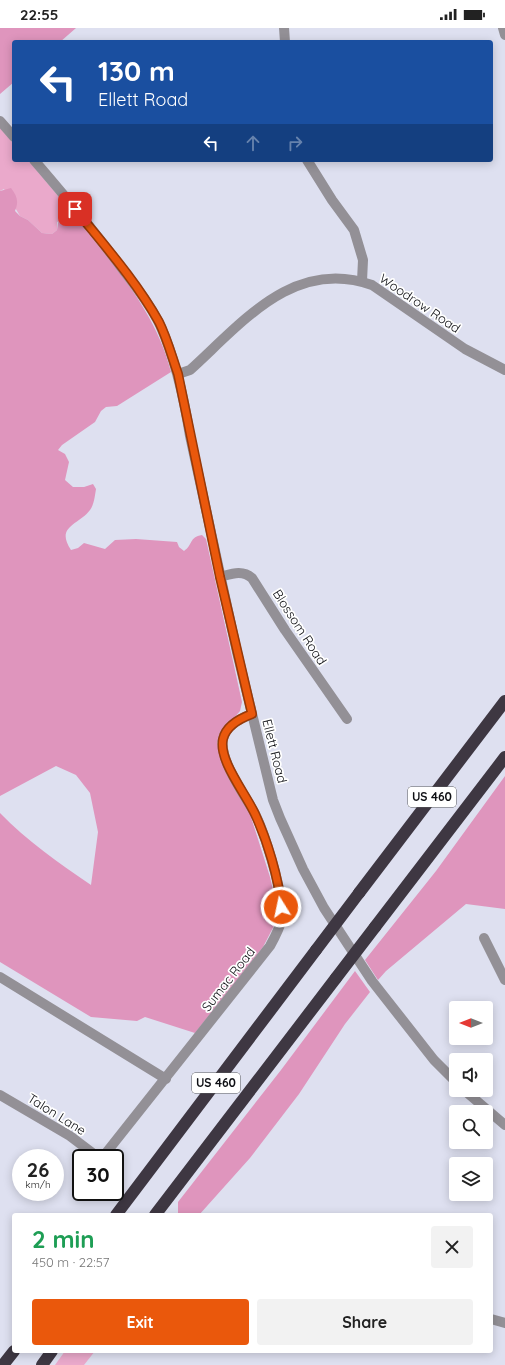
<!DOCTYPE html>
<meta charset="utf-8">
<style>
body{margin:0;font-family:Quicksand,sans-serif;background:#f2f2f2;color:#222;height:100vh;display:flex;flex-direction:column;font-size:15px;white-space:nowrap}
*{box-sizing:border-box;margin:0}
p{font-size:13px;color:#767676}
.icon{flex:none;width:22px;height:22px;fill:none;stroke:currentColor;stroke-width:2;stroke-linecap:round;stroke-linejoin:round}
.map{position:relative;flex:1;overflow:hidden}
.panel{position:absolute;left:12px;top:1185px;width:481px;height:140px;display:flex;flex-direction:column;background:#fff;border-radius:4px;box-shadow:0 2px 10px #0003}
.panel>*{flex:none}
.banner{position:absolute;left:12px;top:12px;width:481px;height:122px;border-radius:4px;box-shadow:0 2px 10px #0003;background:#1a4fa0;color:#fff;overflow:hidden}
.needle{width:26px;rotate:270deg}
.tools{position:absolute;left:449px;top:973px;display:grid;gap:8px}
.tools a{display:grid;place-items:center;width:44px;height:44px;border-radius:4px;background:#fff;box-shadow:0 2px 10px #0003;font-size:20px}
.speed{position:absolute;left:12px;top:1121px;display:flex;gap:8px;font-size:20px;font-weight:700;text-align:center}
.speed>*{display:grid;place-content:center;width:52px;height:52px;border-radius:50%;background:#fff;box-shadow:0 2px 10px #0003;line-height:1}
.speed small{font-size:10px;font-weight:400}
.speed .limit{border:2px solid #111;border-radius:6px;background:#fff;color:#111}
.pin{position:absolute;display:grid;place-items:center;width:34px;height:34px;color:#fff;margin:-17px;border-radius:8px;box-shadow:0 2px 6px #0006}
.me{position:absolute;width:44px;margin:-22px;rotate:350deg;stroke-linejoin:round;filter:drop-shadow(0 0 3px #0008)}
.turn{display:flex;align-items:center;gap:14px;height:84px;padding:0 20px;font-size:18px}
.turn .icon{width:52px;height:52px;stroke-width:2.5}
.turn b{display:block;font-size:28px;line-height:34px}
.lanes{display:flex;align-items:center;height:38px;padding:0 20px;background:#0003;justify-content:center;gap:20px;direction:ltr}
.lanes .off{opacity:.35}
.round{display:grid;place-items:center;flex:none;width:42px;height:42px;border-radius:4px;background:#f2f2f2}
.headline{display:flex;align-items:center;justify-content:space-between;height:68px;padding:0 20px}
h1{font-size:24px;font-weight:800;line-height:30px;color:#1e9e55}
.primary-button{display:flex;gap:8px;margin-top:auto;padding:8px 20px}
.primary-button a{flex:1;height:46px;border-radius:4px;background:#ea580c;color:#fff;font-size:16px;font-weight:800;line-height:46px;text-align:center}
.primary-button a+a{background:#f2f2f2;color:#222}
.status{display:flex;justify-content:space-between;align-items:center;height:28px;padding:0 20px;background:#fff;direction:ltr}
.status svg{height:11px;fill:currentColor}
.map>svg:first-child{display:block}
.green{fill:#eaa9cb}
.forest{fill:#df95bd}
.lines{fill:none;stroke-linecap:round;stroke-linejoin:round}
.minor{stroke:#939096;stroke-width:10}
.highway{stroke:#3e3742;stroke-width:12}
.highway-bridge{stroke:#3e3742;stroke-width:12}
.route-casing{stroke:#983908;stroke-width:10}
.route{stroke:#ea580c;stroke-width:7}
.labels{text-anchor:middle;stroke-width:3.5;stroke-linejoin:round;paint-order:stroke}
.shield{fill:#fff;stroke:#57585b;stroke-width:1}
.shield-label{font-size:12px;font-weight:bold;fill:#0f1015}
.street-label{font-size:13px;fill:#0f1015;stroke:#fff}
</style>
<div class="status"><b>22:55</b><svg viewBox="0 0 49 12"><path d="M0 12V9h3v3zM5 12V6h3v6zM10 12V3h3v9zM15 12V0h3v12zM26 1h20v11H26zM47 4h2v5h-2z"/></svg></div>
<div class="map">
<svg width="505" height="1337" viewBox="0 0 505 1337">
<rect width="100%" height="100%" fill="#dee0f0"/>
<!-- green -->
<g class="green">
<polygon points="0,100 14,116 14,132 28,132 74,187 57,194 57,202 52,206 42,205 28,192 20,188 4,161 0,163"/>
<polygon points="65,1323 95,1323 84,1337 55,1337"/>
</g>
<!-- forest -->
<g class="forest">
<polygon points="0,0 76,0 60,14 14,14 14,54 0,66"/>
<path d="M 11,160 C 17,168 19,173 15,183 L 20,188 L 28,192 L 42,205 L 52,206 L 57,202 L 59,189 L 67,186 L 74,187 C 112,235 156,283 171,344 L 117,378 L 106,379 L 101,383 L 95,394 L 62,417 L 58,422 L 65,426 L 69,434 L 65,452 L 73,459 L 84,459 L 93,456 L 96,461 C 95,467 94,477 90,482 C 79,497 55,498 71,522 L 78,520 L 84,515 L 105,521 L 115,512 L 136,511 L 177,514 L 179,519 L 184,523 C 193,517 189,509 202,507 L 206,511 L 242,674 L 240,683 L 234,690 L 221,703 L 217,715 L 220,727 L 250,786 L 270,849 L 277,879 L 277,892 L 263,919 L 195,1005 L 145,989 L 137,993 L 91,989 L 0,934 L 0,785 C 27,813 59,835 91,857 L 98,804 L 90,765 L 76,747 L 56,738 L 0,768 L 0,163 Z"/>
<polygon points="505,748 505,881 466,876 386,943 378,952 365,932 436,843"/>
<polygon points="355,943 370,964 345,996 299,1066 250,1130 199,1187 178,1187 178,1174 281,1042"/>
</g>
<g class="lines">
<!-- minor -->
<g class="minor">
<polyline points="284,0 285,14"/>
<polyline points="503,0 505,7"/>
<polyline points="0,93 14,109"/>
<path d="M 34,132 C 65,168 96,205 124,243 C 137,260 151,278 160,297 C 176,332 184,370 190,408 L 237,624 L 273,772 L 280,790 L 303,841 L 324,880 L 372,953 L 434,1032 L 456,1054"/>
<polyline points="307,132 332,172 354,202 363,232 362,253"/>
<path d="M 178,346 L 190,342 C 242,295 294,229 372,257 L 465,321 L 505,342"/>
<path d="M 220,549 C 231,546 242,541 252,550 L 285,602 L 347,691"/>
<polyline points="484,910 505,952"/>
<polyline points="0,949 166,1051"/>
<polyline points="464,1062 505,1097"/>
<polyline points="0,1067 70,1108 99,1130"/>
<path d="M 102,1130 L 270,918 C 275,909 280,900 282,890 C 285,870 264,802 254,784 C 244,766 219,732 223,711 C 226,698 241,690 252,686"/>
<polyline points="491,1291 505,1295"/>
</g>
<!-- highway -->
<g class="highway">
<polyline points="359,865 505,673"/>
<polyline points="375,899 505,729"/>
<polyline points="116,1187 316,922"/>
<polyline points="155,1187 336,950"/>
<polyline points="3,1337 14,1323"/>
<polyline points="42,1337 52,1323"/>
</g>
<!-- highway-bridge -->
<g class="highway-bridge">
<polyline points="316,922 359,865"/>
<polyline points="336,950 375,899"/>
</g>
</g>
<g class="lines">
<defs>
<path id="route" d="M 75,181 C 104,217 136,253 159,294 C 167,310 172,329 178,346 L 220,549 L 252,686 C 241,690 226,698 223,711 C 218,732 246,766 255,786 C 267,812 279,850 281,879"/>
</defs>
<!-- route casing -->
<use href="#route" class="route-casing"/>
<!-- route -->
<use href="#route" class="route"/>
</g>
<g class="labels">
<!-- shield labels -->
<g class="shield">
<rect x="408" y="759" width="48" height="20" rx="3"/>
<rect x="192" y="1045" width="48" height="20" rx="3"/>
</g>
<g class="shield-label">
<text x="432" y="773">US 460</text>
<text x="216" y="1059">US 460</text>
</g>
<!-- street labels -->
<g class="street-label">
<text transform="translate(420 275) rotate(34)" y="5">Woodrow Road</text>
<text transform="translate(300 599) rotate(57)" y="5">Blossom Road</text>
<text transform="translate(275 723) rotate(76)" y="5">Ellett Road</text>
<text transform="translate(228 951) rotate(-52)" y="5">Sumac Road</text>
<text transform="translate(57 1086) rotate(32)" y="5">Talon Lane</text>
</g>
</g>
</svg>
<div class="tools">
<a><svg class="needle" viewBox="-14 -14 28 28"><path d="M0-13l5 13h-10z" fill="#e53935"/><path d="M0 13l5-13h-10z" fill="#767676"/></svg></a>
<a><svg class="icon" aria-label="sound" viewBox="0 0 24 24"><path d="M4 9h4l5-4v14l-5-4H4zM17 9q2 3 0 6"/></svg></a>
<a><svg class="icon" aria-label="search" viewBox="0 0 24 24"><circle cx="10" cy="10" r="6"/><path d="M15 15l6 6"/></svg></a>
<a><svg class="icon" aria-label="layers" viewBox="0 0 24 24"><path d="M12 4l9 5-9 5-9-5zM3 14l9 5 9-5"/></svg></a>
</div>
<div class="speed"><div>26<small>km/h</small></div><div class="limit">30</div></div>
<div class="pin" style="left:75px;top:181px;background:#d93025"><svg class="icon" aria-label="arrive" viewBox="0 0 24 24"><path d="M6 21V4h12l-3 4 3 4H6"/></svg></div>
<svg class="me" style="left:281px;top:879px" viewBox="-20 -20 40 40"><circle r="17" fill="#ea580c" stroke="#fff" stroke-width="3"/><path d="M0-11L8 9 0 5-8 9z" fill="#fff"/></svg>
<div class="banner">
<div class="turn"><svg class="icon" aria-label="left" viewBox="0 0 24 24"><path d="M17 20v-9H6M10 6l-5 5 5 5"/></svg><div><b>130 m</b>Ellett Road</div></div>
<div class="lanes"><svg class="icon" aria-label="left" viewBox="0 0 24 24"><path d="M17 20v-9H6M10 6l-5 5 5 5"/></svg><svg class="icon off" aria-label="ahead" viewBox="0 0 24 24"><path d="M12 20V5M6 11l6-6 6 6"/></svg><svg class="icon off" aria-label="right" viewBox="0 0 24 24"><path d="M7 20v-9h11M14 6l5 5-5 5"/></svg></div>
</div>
<section class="panel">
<div class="headline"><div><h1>2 min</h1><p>450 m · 22:57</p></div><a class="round"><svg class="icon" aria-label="close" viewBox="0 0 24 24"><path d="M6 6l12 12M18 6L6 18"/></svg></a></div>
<div class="primary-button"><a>Exit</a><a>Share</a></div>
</section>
</div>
